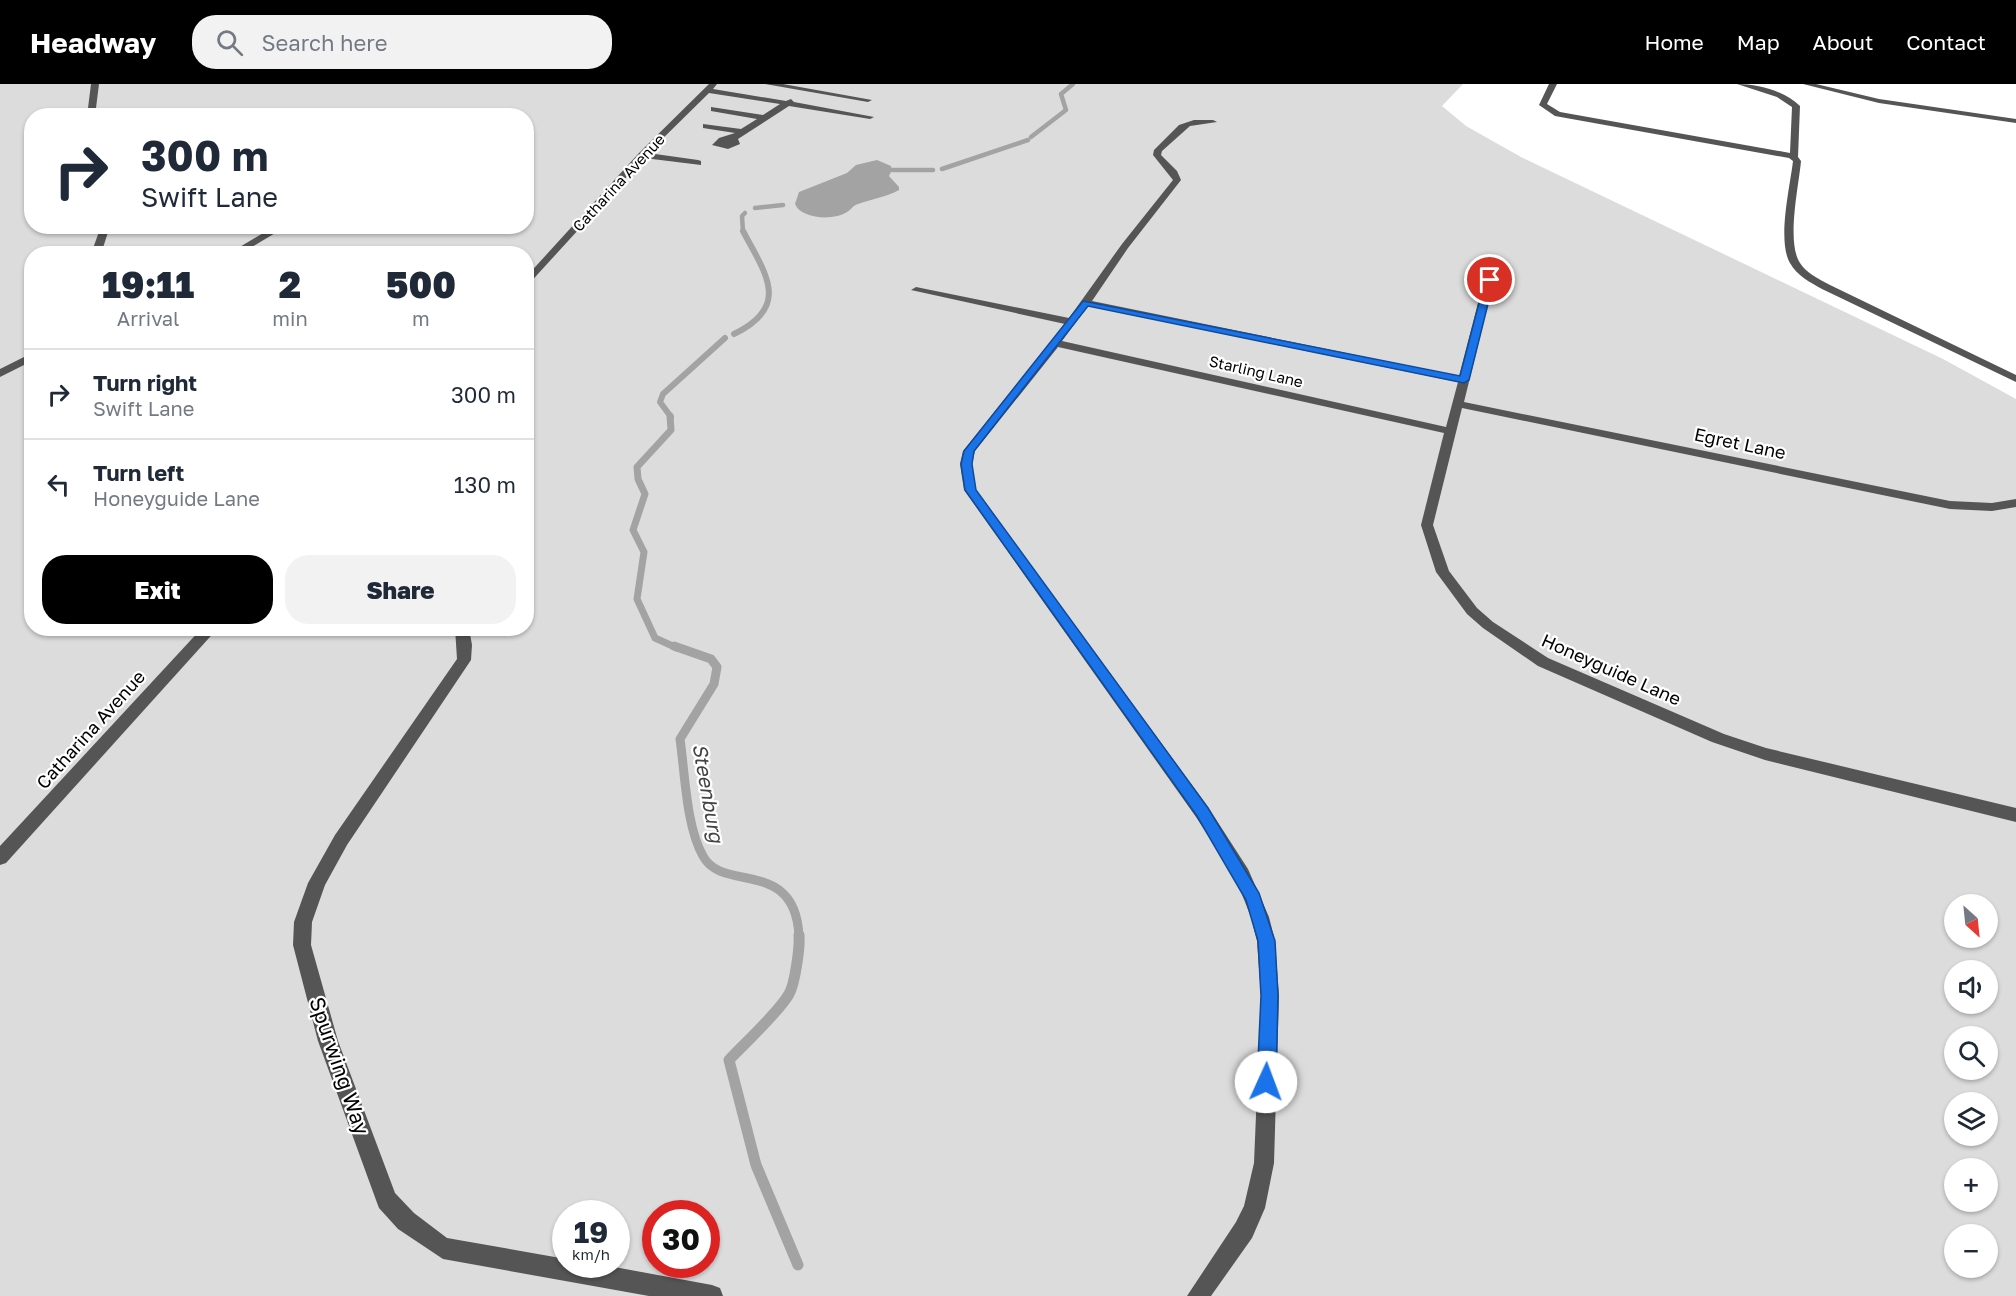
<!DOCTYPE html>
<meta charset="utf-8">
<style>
body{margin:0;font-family:"Golos Text",sans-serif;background:#f2f2f3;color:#1f2937;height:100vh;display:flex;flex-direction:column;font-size:22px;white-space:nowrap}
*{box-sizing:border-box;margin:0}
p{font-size:20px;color:#747a83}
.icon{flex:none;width:33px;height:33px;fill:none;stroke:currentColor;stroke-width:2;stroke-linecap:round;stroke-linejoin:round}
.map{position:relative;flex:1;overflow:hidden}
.sheet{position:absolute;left:24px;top:162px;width:510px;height:390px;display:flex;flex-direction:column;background:#fff;border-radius:24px;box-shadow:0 2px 4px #0004}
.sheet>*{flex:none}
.guide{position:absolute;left:24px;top:24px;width:510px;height:126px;border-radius:24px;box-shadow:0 2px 4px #0004;background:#fff;color:#1f2937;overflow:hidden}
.needle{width:39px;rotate:153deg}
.fabs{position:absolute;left:1944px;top:810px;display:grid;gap:12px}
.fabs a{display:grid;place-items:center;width:54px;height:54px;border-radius:50%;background:#fff;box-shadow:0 2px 4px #0004;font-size:30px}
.speed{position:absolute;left:552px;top:1116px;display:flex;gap:12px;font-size:30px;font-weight:700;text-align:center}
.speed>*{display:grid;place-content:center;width:78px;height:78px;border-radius:50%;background:#fff;box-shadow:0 2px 4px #0004;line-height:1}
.speed small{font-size:15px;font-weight:400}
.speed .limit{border:9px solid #d22;background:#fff;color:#111}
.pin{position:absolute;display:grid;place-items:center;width:51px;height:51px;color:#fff;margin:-26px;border:3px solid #fff;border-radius:50%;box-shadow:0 2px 6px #0007}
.me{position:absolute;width:66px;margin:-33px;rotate:2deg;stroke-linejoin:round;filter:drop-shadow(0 0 4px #0008)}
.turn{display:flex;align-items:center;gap:21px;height:126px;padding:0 18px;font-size:27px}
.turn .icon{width:78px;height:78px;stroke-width:2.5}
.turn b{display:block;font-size:42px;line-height:51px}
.eta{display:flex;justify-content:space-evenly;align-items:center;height:102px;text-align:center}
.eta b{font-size:36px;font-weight:800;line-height:42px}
.button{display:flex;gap:12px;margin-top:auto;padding:12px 18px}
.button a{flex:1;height:69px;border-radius:24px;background:#000;color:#fff;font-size:24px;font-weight:800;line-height:69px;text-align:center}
.button a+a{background:#f2f2f3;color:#1f2937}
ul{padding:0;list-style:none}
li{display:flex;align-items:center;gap:18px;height:90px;padding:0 18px;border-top:2px solid #e0e1e3}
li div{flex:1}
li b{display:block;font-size:22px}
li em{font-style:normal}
header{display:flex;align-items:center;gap:36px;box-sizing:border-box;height:84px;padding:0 30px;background:#000;color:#fff}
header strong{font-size:28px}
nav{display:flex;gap:33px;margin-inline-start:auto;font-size:21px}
.search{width:420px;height:54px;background:#f2f2f3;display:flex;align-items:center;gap:15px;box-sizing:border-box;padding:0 21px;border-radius:24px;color:#747a83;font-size:22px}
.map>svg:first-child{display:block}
.green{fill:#dcdcdc;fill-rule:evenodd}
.water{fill:#a3a3a3}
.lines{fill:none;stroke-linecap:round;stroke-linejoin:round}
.stream-far4{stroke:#a3a3a3;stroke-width:4.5}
.stream-far3{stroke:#a3a3a3;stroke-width:6}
.stream-far2{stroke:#a3a3a3;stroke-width:7}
.stream-far1{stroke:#a3a3a3;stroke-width:9}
.stream{stroke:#a3a3a3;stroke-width:11}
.minor{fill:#555;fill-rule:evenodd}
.route{fill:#1a73e8;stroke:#114b97;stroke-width:1.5}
.labels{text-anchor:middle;stroke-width:4.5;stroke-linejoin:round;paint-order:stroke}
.far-street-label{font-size:15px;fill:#000;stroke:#fff}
.street-label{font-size:18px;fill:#000;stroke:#fff}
.water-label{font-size:20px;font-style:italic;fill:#444;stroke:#fff}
.near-street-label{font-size:21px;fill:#000;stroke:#fff}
</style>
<header>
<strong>Headway</strong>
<div class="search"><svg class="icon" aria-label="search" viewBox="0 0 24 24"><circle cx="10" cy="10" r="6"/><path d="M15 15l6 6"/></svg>Search here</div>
<nav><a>Home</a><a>Map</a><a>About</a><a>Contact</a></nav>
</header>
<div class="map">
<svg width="2016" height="1212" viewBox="0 0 2016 1212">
<rect width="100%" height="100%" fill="#fff"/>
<!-- green -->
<path class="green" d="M 0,0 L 1463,0 L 1442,22 L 1466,42 L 1521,73 L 1943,275 L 2016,315 L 2016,1212 L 0,1212 ZM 32,32 L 526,32 L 526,142 L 32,142 ZM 32,170 L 526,170 L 526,544 L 32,544 ZM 1954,820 L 1988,820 L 1988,854 L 1954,854 ZM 1954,886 L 1988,886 L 1988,920 L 1954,920 ZM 1954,952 L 1988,952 L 1988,986 L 1954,986 ZM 1954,1018 L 1988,1018 L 1988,1052 L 1954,1052 ZM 1954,1084 L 1988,1084 L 1988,1118 L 1954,1118 ZM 566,1130 L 616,1130 L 616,1180 L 566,1180 ZM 656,1130 L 706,1130 L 706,1180 L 656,1180 ZM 1954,1150 L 1988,1150 L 1988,1184 L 1954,1184 Z"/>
<!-- water -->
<path class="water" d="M 877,76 L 891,82 L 892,86 L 889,92 L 899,103 L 899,106 C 886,113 872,115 858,120 C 852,122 852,125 847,128 C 834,137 801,135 795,120 L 799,108 L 847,89 L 856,81 Z"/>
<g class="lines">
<!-- stream-far4 -->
<g class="stream-far4">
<polyline points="1031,53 1066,26 1061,10 1073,0"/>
<polyline points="942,85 1028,56"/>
<polyline points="892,86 933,86"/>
<polyline points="755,124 783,121"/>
<polyline points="743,148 742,132 745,129"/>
</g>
<!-- stream-far3 -->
<g class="stream-far3">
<path d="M 734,250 C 792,222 765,189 743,147"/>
<polyline points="671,333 660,318 663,310 725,254"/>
</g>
<!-- stream-far2 -->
<polyline class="stream-far2" points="670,332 671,346 637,383 638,395 645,410 633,446 644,468 637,515 655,554 677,564"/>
<!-- stream-far1 -->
<path class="stream-far1" d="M 674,562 L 711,575 L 717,583 L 714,600 L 680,655 C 685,689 686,742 703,772 C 722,809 795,773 799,852"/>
<!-- stream -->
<path class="stream" d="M 798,1181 L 756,1081 L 729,976 C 745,959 779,928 789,910 C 795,900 800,863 799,851"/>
<!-- minor -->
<g class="minor">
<polygon points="91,0 99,0 95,32 87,32"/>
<polygon points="709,0 717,0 713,5 786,17 791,15 794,18 874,33 870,35 789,22 738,55 740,60 728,65 712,61 719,54 735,49 703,44 703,40 741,45 757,35 711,27 711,23 763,31 780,20 709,9 648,69 698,76 701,77 701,81 644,74 526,203 526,193 639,69"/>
<polygon points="765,0 783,0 872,16 868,18"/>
<path d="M 1549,0 L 1557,0 L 1547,20 L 1560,28 L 1790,69 L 1792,23 L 1777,13 L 1737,0 C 1759,0 1784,7 1800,22 L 1798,73 L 1801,77 C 1799,101 1786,158 1800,179 C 1806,189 1819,195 1830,201 L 2016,291 L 2016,298 L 1822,205 C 1810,198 1797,192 1790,179 C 1777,157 1790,103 1793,77 L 1789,74 L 1555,32 L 1539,21 Z"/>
<polygon points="1803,0 1816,0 1879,15 2016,35 2016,39 1879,19"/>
<path d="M 1194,36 L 1213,36 L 1217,38 L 1190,42 L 1162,67 L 1161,71 L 1177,87 L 1181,96 L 1128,164 L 1092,217 L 1459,292 L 1484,196 L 1489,193 L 1494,196 L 1464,318 L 1950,417 L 1992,419 L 2016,415 L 2016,423 L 1992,427 L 1950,425 L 1462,324 L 1433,441 L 1449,487 L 1477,524 L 1493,538 L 1548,574 L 1724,650 L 1766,664 L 2016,724 L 2016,738 L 1765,676 L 1712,658 L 1538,582 L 1483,544 L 1467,530 L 1436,488 L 1421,441 L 1444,349 L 1058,263 L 975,367 L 972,380 L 976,406 L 1208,723 L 1248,785 L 1269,833 L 1275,857 L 1279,912 L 1274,1079 L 1265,1124 L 1252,1154 L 1211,1212 L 1187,1212 L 1236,1138 L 1244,1122 L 1254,1079 L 1261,912 L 1257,857 L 1251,833 L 1235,793 L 1196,733 L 964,406 L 960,380 L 963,367 L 1065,240 L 911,206 L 916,203 L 1069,234 L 1122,160 L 1173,96 L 1153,71 L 1154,66 L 1179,41 ZM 1088,222 L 1458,298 L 1446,343 L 1062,257 Z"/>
<polygon points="101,142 110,142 101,170 91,170"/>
<polygon points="275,142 287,142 240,170 228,170"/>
<polygon points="32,269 32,277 0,293 0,285"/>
<polygon points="202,544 218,544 6,779 0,781 0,762"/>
<polygon points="455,544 469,544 472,561 471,576 347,761 325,801 312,838 311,861 338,957 395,1109 414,1129 447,1154 566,1175 566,1180 598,1180 712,1201 720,1204 723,1212 649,1212 443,1175 398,1145 379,1124 376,1116 318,957 293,861 294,838 308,799 335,751 457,575"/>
</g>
</g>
<!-- route -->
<polygon class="route" points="1490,193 1494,196 1469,296 1464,299 1088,222 974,367 972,380 976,406 1208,724 1259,809 1275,857 1278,912 1276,998 1273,1004 1266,1007 1260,1004 1257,998 1261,912 1258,857 1246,816 1197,732 965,406 961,380 964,367 1083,217 1460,292 1485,196"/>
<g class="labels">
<!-- far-street labels -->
<g class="far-street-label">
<text transform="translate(619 99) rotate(-47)" y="5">Catharina Avenue</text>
<text transform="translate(1256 288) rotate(13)" y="5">Starling Lane</text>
</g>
<!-- street labels -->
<g class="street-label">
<text transform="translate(1740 360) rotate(12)" y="6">Egret Lane</text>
<text transform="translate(1611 586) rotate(24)" y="6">Honeyguide Lane</text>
<text transform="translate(91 646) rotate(-48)" y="6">Catharina Avenue</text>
</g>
<!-- water labels -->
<g class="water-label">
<text transform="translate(708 709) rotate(80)" y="7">Steenburg</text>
</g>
<!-- near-street labels -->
<g class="near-street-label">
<text transform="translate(339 982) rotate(71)" y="7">Spurwing Way</text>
</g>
</g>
</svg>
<div class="fabs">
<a><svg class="needle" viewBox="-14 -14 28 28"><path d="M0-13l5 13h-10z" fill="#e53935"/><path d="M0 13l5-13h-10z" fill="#747a83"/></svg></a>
<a><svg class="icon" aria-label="sound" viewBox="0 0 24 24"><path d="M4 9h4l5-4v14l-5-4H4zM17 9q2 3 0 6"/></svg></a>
<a><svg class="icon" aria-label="search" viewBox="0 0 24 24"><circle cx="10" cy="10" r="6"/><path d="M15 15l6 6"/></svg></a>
<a><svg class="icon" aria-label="layers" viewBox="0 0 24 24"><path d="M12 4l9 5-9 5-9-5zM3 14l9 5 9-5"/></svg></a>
<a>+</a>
<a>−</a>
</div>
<div class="speed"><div>19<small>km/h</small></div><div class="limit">30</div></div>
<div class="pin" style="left:1490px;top:196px;background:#d93025"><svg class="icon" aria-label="arrive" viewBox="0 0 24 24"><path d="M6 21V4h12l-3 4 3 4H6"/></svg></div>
<svg class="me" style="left:1266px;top:998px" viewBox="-20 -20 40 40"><circle r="19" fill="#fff"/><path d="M0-13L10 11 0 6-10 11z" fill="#1a73e8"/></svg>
<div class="guide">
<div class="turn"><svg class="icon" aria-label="right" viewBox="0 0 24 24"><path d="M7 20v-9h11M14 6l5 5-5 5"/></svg><div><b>300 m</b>Swift Lane</div></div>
</div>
<section class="sheet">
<div class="eta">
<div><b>19:11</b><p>Arrival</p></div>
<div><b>2</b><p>min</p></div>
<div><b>500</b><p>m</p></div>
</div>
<ul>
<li><svg class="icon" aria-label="right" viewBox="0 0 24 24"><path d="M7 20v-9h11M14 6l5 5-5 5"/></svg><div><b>Turn right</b><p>Swift Lane</p></div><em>300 m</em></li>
<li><svg class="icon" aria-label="left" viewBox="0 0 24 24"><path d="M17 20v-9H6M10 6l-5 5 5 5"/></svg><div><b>Turn left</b><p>Honeyguide Lane</p></div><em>130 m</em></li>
</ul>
<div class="button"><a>Exit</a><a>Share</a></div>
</section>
</div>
